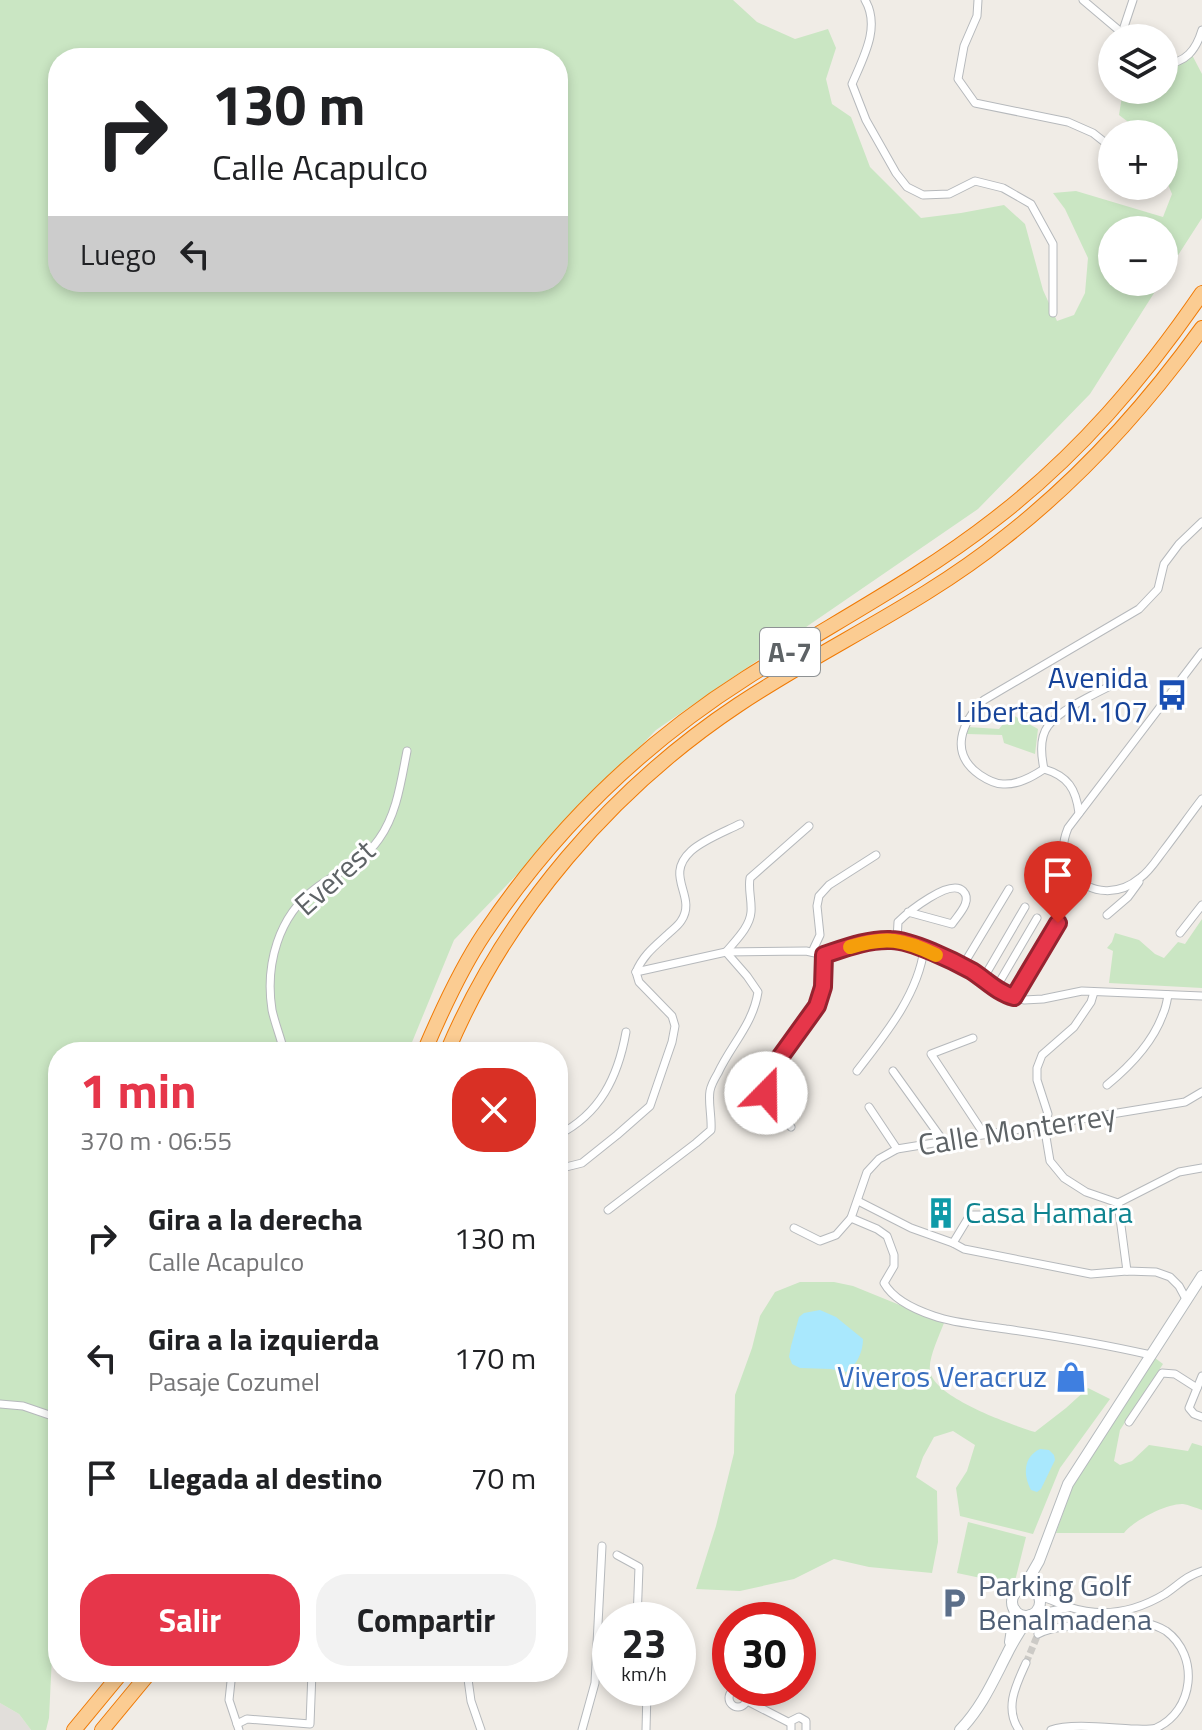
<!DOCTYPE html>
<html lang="es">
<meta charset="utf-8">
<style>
body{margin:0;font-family:"Titillium Web",sans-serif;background:#f2f2f2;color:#202124;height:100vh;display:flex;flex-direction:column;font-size:30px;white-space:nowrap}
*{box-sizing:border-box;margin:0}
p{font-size:26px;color:#757577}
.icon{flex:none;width:44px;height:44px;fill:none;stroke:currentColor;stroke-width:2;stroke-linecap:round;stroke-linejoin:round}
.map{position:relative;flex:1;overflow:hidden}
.panel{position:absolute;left:48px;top:1042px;width:520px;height:640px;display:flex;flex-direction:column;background:#fff;border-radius:32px;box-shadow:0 4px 12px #0003}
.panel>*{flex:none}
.banner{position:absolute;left:48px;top:48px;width:520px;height:244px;border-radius:32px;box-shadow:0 4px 12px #0003;background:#fff;color:#202124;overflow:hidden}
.buttons{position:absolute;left:1098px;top:24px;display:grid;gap:16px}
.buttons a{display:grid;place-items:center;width:80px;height:80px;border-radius:50%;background:#fff;box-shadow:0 4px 12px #0003;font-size:40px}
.speed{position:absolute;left:592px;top:1602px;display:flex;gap:16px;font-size:40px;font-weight:700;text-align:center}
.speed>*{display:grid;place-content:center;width:104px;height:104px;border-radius:50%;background:#fff;box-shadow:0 4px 12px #0003;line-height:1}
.speed small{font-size:20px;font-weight:400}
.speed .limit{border:12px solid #d22;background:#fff;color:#111}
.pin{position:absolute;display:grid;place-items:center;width:68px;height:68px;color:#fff;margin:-82px -34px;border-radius:50% 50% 50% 0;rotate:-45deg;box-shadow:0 0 8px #0007}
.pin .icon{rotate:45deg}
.me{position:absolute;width:88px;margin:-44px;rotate:22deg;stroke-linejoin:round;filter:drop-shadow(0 0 6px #0008)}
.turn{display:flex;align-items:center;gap:28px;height:168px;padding:0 32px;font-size:36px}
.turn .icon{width:104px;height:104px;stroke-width:2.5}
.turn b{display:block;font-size:56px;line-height:68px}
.then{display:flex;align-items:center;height:76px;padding:0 32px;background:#0003;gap:16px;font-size:30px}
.round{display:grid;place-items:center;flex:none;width:84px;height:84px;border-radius:32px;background:#f2f2f2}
.overview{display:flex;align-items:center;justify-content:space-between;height:136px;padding:0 32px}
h1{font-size:48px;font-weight:700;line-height:60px;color:#e6364a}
.action{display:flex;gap:16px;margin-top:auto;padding:16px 32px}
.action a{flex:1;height:92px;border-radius:32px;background:#e6364a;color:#fff;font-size:32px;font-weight:700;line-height:92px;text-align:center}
.action a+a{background:#f2f2f2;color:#202124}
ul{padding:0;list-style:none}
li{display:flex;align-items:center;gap:24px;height:120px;padding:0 32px}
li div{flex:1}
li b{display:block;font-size:30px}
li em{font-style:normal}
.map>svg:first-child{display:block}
.industrial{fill:#e1deda}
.green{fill:#cae6c3;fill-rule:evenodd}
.water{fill:#a9e8fd}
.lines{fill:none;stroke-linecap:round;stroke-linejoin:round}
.street-tunnel{stroke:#cccac6;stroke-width:7;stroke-dasharray:7 3.5;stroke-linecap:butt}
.street-casing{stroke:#b6b9bc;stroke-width:9}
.secondary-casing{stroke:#b5babd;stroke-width:12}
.highway-casing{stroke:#f07a05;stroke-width:16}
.street{stroke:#fff;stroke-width:7}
.secondary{stroke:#fff;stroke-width:10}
.highway{stroke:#fbcc92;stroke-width:14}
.route-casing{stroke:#962330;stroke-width:20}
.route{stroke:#e6364a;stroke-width:14}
.slow{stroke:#f59e0b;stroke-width:14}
.labels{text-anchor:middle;stroke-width:6;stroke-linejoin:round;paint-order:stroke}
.shield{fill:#fff;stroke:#8e9294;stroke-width:2}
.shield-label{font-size:28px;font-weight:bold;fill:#5e6366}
.transit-label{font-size:30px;fill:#164399;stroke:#fff;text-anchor:end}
.street-label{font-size:30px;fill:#5e6366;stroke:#fff}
.culture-label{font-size:30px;fill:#0d838f;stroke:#fff;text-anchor:start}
.shop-label{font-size:30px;fill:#366cbe;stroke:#fff;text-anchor:end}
.service-label{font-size:30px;fill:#4e5e75;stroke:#fff;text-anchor:start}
</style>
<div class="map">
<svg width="1202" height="1730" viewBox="0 0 1202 1730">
<rect width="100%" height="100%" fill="#f0ece6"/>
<!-- industrial -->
<polygon class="industrial" points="0,1703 19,1714 31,1730 0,1730"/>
<!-- green -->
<g class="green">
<path d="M 0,0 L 733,0 L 757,22 L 795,39 L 828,29 L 836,48 L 826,79 L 832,104 L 851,117 L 870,167 L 921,218 L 961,213 L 1004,205 L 1025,224 L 1043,290 L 1057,321 L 1074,315 L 1085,293 L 1088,258 L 1065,209 L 1053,193 L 1076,191 L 1163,217 L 1172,194 L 1164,175 L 1164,134 L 1144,134 L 1119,115 L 1123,90 L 1164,90 L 1164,61 L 1191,53 L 1202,74 L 1202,218 L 1164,277 L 1164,230 L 1112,230 L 1112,282 L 1161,282 L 1090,394 L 978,509 L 656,730 L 454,940 L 408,1052 L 58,1052 L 58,1625 L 53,1635 L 49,1718 L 46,1730 L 31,1730 L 19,1714 L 0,1703 ZM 58,58 L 558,58 L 558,282 L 58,282 Z"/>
<polygon points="1011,714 1038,729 1035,754 1004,743 1002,735 967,734 968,727 999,729"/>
<polygon points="1202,919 1202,988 1109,983 1113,951 1107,948 1112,942 1115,933 1139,940 1155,954 1164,958 1178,942 1185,944"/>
<path d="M 800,1282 L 834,1282 L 853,1286 L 944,1323 C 939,1336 928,1359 930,1371 C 933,1397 1012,1425 1035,1432 L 1066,1408 L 1088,1388 L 1110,1399 L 1060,1468 L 1033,1534 L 960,1516 L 956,1488 L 967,1471 L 975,1445 L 953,1431 L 934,1437 L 923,1457 L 916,1477 L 937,1491 L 938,1542 L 932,1573 L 869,1567 L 834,1559 L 794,1579 L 740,1591 L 696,1589 L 716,1526 L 734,1453 L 735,1395 L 752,1348 L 760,1316 L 775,1292 Z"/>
<path d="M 1155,1358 L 1163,1364 L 1120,1430 L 1114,1461 L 1120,1465 L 1132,1461 L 1149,1445 L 1188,1451 L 1192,1443 L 1202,1446 L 1202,1510 C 1196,1508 1189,1505 1183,1504 C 1167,1503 1133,1521 1124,1533 L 1056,1533 L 1073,1485 Z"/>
<polygon points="968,1522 1026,1537 1014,1585 957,1573"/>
</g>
<!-- water -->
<g class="water">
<path d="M 820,1310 L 836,1317 L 863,1339 C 863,1352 857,1365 846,1372 L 831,1369 L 800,1368 L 792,1364 L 791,1361 L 789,1357 L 791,1346 L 799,1317 L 804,1313 Z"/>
<path d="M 1040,1449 L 1049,1450 L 1054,1455 L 1055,1460 L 1041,1489 L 1037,1492 L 1031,1490 C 1023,1475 1023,1457 1040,1449 Z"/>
</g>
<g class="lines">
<!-- street-tunnel -->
<polyline class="street-tunnel" points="1026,1663 1038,1634"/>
<defs>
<g id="street">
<path d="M 865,0 C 881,27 863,58 852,84 L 866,120 L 896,173 L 907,187 L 923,195 L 949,194 L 975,181 L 1003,188 L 1031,204 L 1053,244 L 1053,313"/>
<polyline points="978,0 977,16 964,46 958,79 975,103 1068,122 1093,133 1112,148"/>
<polyline points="1083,0 1128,38"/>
<polyline points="1122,33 1133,0"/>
<path d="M 1164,64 C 1186,63 1196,50 1202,30"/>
<polyline points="1146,186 1150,191"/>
<path d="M 1202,652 L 1068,828 C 1061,845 1061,860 1073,874 C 1091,896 1120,895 1140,878 C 1150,871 1157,859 1164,850 C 1177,833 1189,816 1202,799"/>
<path d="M 1044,769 C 1032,777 1018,785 1003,784 C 995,784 986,779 980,775 C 948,753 962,722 984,700 L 1139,609 L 1158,589 L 1164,564 L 1179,544 L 1202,522"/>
<path d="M 1044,769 C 1041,755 1039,738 1048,726 C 1060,709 1099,692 1118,682"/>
<path d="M 1044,769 C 1068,776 1076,789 1079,813"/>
<polyline points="1107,915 1128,897 1139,882"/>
<polyline points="1180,933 1202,905"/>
<path d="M 897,940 L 898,922 C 908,912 950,878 963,891 C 973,901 958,915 952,924 L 908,912"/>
<polyline points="812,952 820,935 817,906 819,896 829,885 876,855"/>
<polyline points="962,967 1009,889"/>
<polyline points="636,972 726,952 806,951 824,955 860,944 888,940 903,941 926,950 971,971 1006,995 1024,1000 1043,999 1082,991 1202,996"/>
<path d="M 636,972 C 643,955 655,946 668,934 C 672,930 678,926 681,921 C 698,896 663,877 691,851 C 703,840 724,832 740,824"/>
<polyline points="983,979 1025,907"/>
<polyline points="996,988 1037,918"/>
<polyline points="1094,992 1091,1002 1074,1027 1042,1055 1037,1068 1037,1080 1048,1114 1044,1125 1050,1161 1064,1178 1086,1192 1118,1203 1127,1271"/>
<polyline points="1014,997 1058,923"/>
<polyline points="973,1038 931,1054 984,1134"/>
<path d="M 284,1052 C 281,1038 275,1024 272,1010 C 265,965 278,916 316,888 C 338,872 363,862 379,839 C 397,814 401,781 407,751"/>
<path d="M 857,1071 C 884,1036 918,995 924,949"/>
<polyline points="893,1071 944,1142"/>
<path d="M 1107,1085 C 1129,1067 1153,1042 1163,1014 C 1166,1008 1167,1001 1168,995"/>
<polyline points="869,1107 897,1149"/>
<polyline points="791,1127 766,1093 763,1081 817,1006 823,987 824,955"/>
<path d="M 558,1135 C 600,1114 618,1077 626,1032"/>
<polyline points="558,1169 582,1163 617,1135 650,1106 672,1042 675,1026 672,1016 639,982 636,972"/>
<polyline points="858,1201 911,1228 953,1243 964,1249 1091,1274 1127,1271 1156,1272 1170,1277 1179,1286 1186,1299"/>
<polyline points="1118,1203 1179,1172 1202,1168"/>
<path d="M 608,1210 L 696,1143 L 711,1130 C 712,1117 708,1102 710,1091 C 711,1085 715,1078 718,1073 C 731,1045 753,1024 758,992 L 747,976 L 726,952 C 735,941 750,927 751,912 C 752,900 748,890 750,878 L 809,826"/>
<polyline points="794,1228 820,1241 836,1235 851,1218"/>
<polyline points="953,1243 970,1215 983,1215"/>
<path d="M 1151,1355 C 1103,1344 1055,1336 1006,1329 C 982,1325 957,1324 934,1316 C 916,1310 893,1299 884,1283 L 894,1266 L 894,1255 L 887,1236 L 877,1229 L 851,1218 L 867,1172 L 879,1159 L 897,1149 L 1185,1102 L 1202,1092"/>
<polyline points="1202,1376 1189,1408 1194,1414 1202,1417"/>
<polyline points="0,1404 23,1406 58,1418"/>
<polyline points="1129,1422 1162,1373 1175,1374 1197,1388"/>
<polyline points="617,1555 639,1567 637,1620"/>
<path d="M 1039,1596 C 1050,1599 1059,1604 1069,1607 C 1102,1618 1135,1612 1165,1594 C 1180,1584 1184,1577 1202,1571"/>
<polyline points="1034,1614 1068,1608"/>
<path d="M 1038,1634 C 1060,1622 1098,1627 1124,1626 C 1132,1625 1141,1623 1148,1624 C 1154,1625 1161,1628 1166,1631 C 1200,1656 1194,1711 1156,1728 C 1149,1730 1139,1729 1131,1729 C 1110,1728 1070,1723 1051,1730"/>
<polyline points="232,1672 229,1700 239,1730"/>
<polyline points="467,1672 471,1701 481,1730"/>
<polyline points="637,1688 647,1691 646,1730"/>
<circle cx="738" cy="1698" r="9"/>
<polyline points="747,1701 790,1723"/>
<polyline points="237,1724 247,1719 310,1724 312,1672"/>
<polyline points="582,1730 595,1683 602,1546"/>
<polyline points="791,1730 791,1721 799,1717 806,1721 806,1730"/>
<path d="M 1019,1730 C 1004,1708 1016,1685 1026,1663"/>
</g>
<g id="secondary">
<circle cx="1026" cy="1602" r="14"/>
<polyline points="1023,1589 1039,1561 1068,1484 1202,1276"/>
<polyline points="1010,1642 1015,1610"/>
<path d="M 960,1730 C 982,1707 993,1681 1007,1654 C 1013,1641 1022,1628 1030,1615"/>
</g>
<g id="highway">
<path d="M 424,1052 C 441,1012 460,970 484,934 C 553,831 642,744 746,678 C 829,625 917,580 995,519 C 1078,455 1143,379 1202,293"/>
<path d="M 447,1052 C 506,912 612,789 738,705 C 825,647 922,604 1004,538 C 1081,478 1145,407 1202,328"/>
<polyline points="74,1730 122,1672"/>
<polyline points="102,1730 150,1672"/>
</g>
</defs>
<!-- street casing -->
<use href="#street" class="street-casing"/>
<!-- secondary casing -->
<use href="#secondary" class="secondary-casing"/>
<!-- highway casing -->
<use href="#highway" class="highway-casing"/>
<!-- street -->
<use href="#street" class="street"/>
<!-- secondary -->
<use href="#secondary" class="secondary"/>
<!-- highway -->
<use href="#highway" class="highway"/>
</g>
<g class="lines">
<defs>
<path id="route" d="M 766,1093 L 763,1081 L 817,1006 L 823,987 L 824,955 C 845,948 868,939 891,940 C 911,940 954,961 972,971 C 986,980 998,993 1014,997 L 1058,923"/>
</defs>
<!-- route casing -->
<use href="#route" class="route-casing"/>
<!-- route -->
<use href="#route" class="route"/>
<!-- slow -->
<path class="slow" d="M 850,947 C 886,936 903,939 936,955"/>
</g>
<!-- icons -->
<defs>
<symbol id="bus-bare" viewBox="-9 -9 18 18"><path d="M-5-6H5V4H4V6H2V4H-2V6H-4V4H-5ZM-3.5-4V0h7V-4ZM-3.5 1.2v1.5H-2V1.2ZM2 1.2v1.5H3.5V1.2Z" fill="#1a4fb4" stroke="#fff" stroke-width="2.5" paint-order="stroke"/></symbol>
<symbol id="building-bare" viewBox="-9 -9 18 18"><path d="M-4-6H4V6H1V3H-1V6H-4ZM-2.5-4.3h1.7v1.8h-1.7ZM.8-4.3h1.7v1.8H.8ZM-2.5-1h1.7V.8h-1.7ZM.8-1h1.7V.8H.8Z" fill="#0f9aa8" stroke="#fff" stroke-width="2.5" paint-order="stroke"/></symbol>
<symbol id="shop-bare" viewBox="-9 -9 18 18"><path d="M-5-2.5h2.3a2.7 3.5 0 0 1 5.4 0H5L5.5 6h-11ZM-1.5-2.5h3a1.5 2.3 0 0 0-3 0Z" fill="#3f7fe0" stroke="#fff" stroke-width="2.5" paint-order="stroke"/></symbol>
<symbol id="parking-bare" viewBox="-9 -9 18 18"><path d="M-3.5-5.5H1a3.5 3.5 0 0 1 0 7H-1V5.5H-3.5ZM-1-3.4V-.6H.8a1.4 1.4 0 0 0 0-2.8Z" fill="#5c6f8a" stroke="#fff" stroke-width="2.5" paint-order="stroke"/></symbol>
</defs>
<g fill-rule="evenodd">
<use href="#bus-bare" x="1150" y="673" width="44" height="44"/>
<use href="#building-bare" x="919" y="1191" width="44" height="44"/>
<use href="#shop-bare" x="1049" y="1355" width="44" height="44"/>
<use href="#parking-bare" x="932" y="1581" width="44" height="44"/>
</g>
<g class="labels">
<!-- shield labels -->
<rect class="shield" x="760" y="628" width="60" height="48" rx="6"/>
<g class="shield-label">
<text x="790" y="662">A-7</text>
</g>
<!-- transit labels -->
<g class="transit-label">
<text x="1148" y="688">Avenida<tspan x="1148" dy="34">Libertad M.107</tspan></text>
</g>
<!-- street labels -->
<g class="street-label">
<text transform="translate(335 878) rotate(-42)" y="10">Everest</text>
<text transform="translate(1017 1130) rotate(-9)" y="10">Calle Monterrey</text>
</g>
<!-- culture labels -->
<g class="culture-label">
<text x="965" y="1223">Casa Hamara</text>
</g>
<!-- shop labels -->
<g class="shop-label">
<text x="1047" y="1387">Viveros Veracruz</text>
</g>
<!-- service labels -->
<g class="service-label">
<text x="978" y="1596">Parking Golf<tspan x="978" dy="34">Benalmadena</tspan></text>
</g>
</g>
</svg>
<div class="buttons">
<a><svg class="icon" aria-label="layers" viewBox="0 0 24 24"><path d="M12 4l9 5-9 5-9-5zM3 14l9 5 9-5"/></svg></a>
<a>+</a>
<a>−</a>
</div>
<div class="speed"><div>23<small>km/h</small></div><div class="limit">30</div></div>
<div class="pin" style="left:1058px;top:923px;background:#d93025"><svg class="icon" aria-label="arrive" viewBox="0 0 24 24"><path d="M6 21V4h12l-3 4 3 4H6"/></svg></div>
<svg class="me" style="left:766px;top:1093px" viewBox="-20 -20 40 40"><circle r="19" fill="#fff"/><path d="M0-13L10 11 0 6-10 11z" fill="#e6364a"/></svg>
<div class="banner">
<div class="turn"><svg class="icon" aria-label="right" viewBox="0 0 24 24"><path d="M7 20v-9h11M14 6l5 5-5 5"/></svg><div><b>130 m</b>Calle Acapulco</div></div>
<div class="then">Luego<svg class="icon" aria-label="left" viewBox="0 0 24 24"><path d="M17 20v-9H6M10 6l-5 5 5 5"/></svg></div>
</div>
<section class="panel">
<div class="overview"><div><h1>1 min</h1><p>370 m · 06:55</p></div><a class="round" style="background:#d93025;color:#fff"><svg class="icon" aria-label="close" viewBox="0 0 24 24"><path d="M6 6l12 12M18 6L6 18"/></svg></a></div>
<ul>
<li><svg class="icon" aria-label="right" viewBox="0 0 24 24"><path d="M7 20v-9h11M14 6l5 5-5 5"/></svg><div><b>Gira a la derecha</b><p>Calle Acapulco</p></div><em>130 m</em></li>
<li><svg class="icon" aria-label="left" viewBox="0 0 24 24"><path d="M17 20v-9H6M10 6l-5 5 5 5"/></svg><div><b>Gira a la izquierda</b><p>Pasaje Cozumel</p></div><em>170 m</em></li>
<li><svg class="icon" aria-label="arrive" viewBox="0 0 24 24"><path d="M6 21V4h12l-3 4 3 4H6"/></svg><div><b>Llegada al destino</b></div><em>70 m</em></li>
</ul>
<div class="action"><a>Salir</a><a>Compartir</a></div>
</section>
</div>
